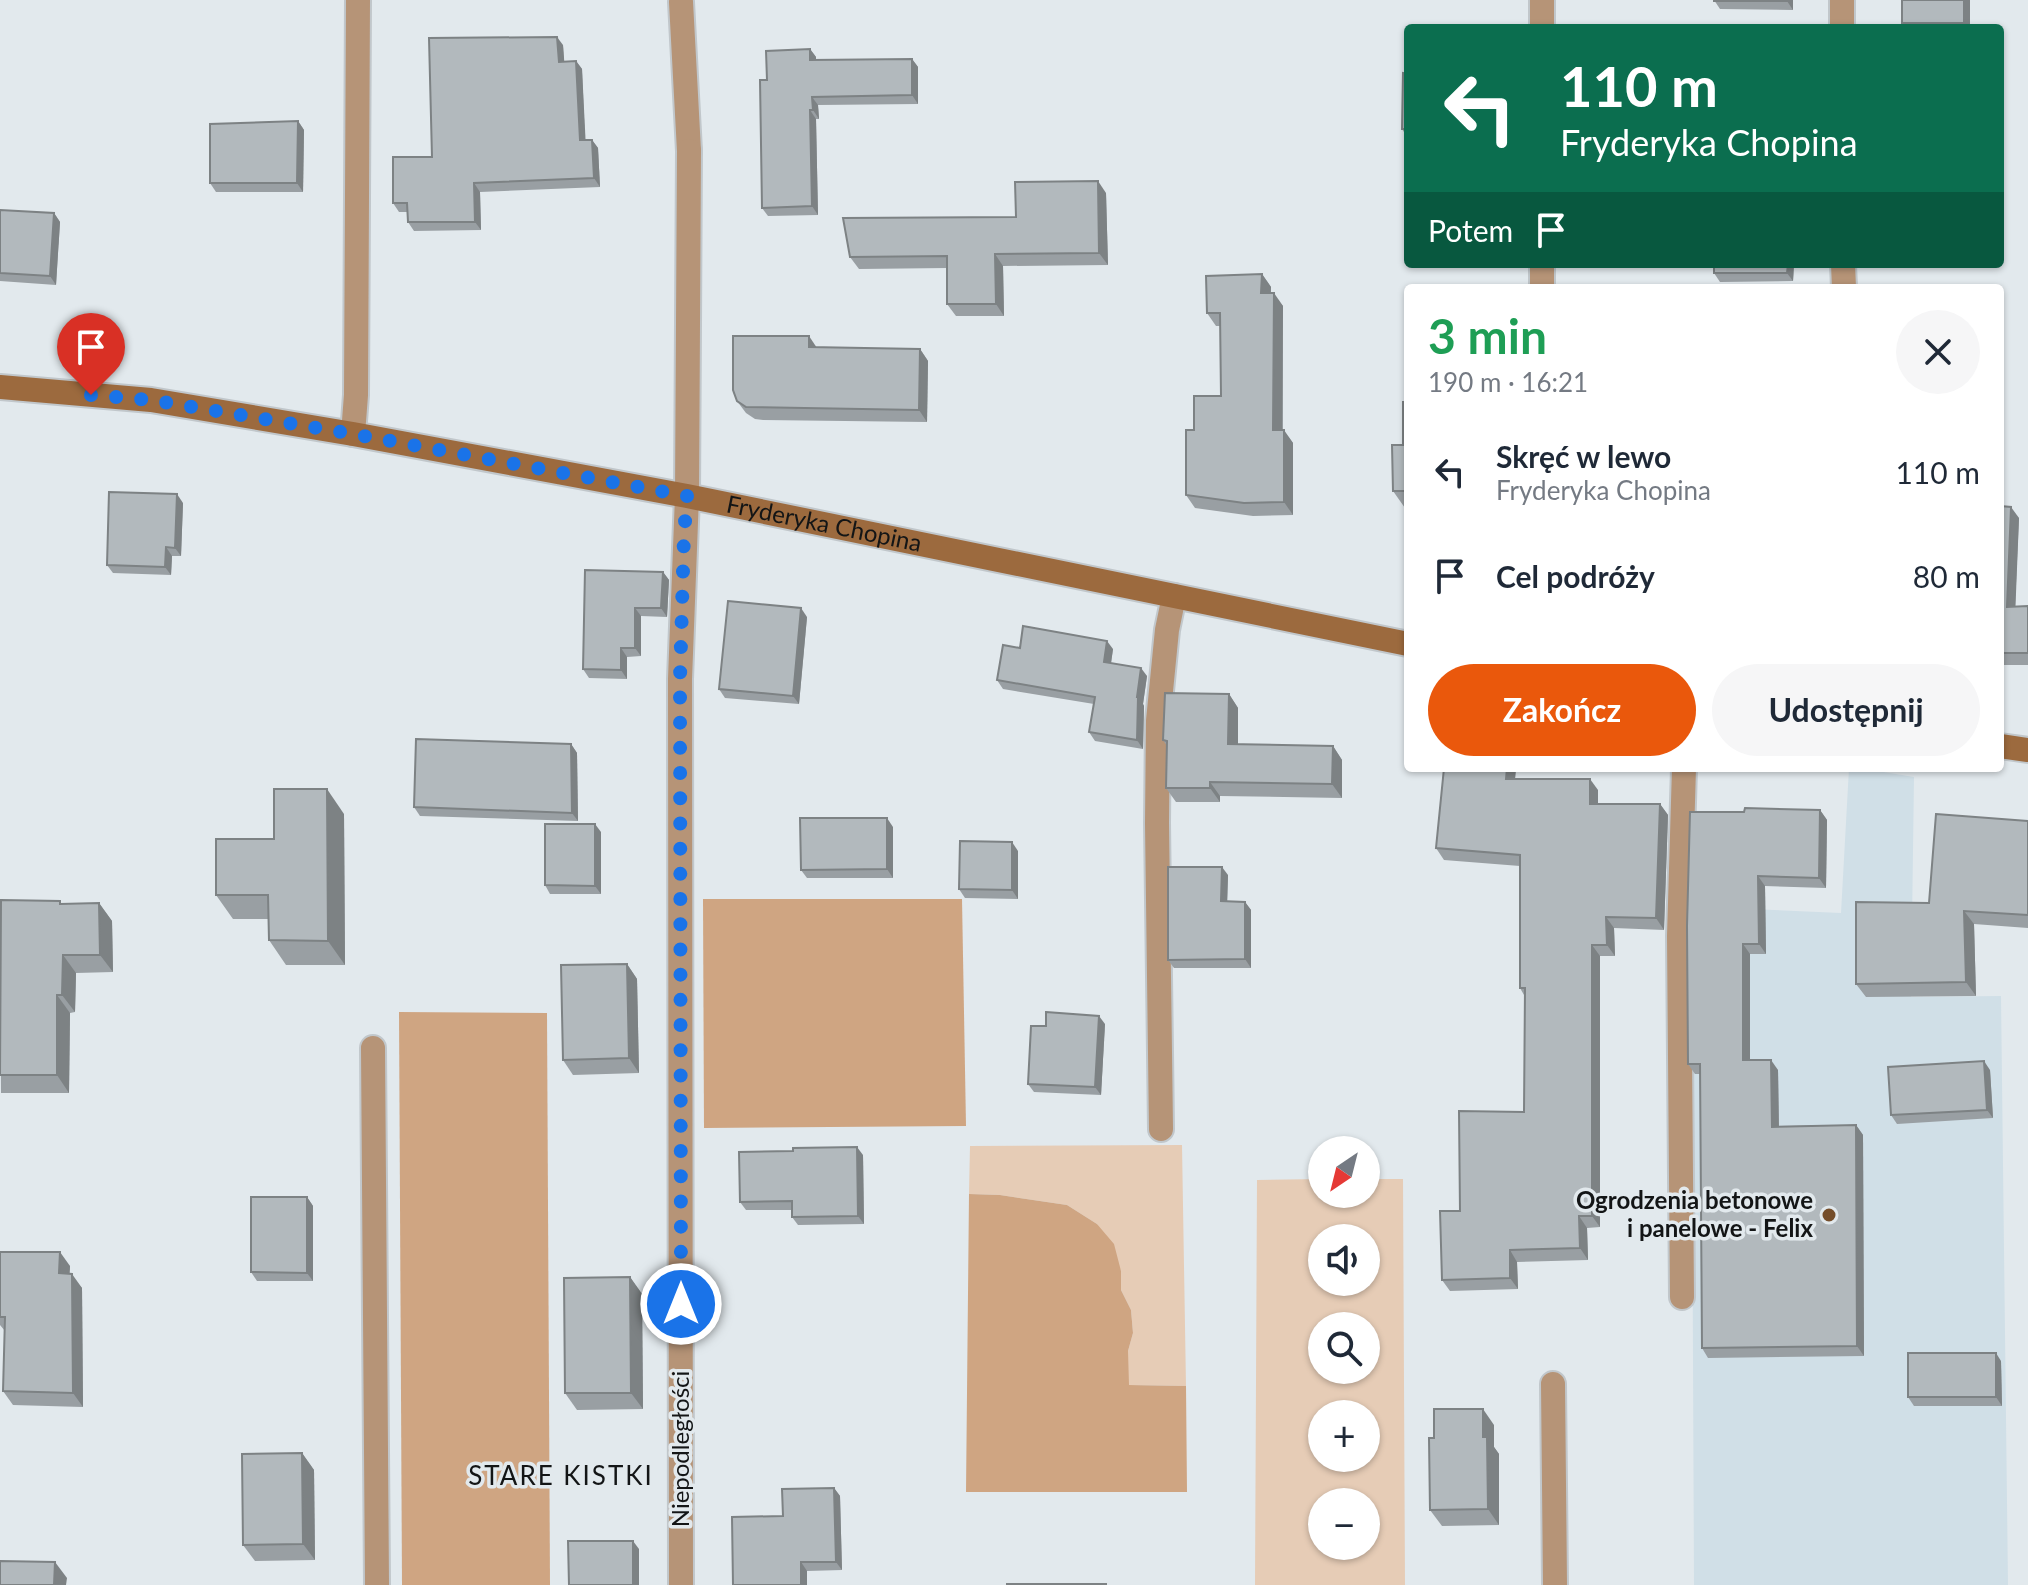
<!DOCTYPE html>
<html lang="pl">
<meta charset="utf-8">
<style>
body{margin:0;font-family:Lato,sans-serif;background:#f6f6f7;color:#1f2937;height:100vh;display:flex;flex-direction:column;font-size:30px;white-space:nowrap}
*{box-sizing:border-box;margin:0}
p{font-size:26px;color:#747a83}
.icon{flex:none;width:44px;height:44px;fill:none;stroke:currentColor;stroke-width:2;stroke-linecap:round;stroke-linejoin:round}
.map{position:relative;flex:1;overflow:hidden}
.drawer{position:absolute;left:1404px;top:284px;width:600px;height:488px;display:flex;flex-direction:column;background:#fff;border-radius:8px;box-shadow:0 2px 6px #0004}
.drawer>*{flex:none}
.guide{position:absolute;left:1404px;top:24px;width:600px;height:244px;border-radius:8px;box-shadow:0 2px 6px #0004;background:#0b6e4f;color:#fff;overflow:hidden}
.needle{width:52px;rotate:215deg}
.tools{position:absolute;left:1308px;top:1136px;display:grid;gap:16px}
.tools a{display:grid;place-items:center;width:72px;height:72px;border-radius:50%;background:#fff;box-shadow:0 2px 6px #0004;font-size:40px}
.pin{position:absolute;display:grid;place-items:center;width:68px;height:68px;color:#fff;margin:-82px -34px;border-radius:50% 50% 50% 0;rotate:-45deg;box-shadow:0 0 8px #0007}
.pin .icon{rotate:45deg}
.me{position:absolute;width:88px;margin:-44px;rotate:0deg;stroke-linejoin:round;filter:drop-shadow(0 0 6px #0008)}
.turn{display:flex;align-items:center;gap:28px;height:168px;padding:0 24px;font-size:36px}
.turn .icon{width:104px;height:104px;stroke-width:2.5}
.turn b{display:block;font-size:56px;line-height:68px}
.then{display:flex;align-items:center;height:76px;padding:0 24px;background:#0003;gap:16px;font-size:30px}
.round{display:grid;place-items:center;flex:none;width:84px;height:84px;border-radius:42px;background:#f6f6f7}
.overview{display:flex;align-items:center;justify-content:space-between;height:136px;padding:0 24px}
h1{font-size:48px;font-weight:700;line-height:60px;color:#1e9e55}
.action{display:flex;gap:16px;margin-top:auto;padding:16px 24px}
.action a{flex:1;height:92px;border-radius:48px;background:#ea580c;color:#fff;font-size:32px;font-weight:700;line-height:92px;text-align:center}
.action a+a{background:#f6f6f7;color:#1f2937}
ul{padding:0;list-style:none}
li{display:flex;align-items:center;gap:24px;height:104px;padding:0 24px}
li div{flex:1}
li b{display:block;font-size:30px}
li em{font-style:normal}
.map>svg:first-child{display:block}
.built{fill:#d0dfe7}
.green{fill:#e6ccb6;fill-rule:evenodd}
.forest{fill:#cfa582}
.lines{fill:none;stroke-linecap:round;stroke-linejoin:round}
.lane-casing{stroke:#c1c7cb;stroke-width:28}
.street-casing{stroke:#c1c7cb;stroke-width:28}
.secondary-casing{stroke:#c1c7cb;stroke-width:28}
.lane{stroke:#b69477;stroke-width:24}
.street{stroke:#b69477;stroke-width:24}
.secondary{stroke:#9c6a3e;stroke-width:24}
.wall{fill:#999fa3}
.shaded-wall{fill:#7d8284}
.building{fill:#b2b9bd;stroke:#7d8284;stroke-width:2}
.route{stroke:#1a73e8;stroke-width:14;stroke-dasharray:0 25.2}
.poi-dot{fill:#754e2b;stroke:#e2e9ed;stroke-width:3}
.labels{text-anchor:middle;stroke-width:7;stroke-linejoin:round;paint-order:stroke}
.street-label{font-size:24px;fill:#131516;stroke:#e2e9ed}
.poi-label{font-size:24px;font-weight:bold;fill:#131516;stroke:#e2e9ed;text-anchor:end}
.neighbourhood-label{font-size:26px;letter-spacing:2px;fill:#131516;stroke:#e2e9ed}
</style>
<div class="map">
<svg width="2028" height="1585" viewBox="0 0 2028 1585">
<rect width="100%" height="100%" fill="#e2e9ed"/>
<!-- built -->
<polygon class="built" points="1849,768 1859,768 1914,777 1911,997 2001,996 2008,1585 1694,1585 1691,909 1751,909 1841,913"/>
<!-- green -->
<g class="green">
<polygon points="1182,1145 1186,1386 1128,1385 1128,1351 1133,1333 1131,1310 1121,1290 1121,1271 1097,1224 1067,1205 1000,1195 969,1194 970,1146"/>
<path d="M 1322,1179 L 1322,1194 L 1366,1194 L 1366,1179 L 1403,1179 L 1405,1585 L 1255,1585 L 1257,1180 ZM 1322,1238 L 1366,1238 L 1366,1282 L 1322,1282 ZM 1322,1326 L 1366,1326 L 1366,1370 L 1322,1370 ZM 1322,1414 L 1366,1414 L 1366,1458 L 1322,1458 ZM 1322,1502 L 1366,1502 L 1366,1546 L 1322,1546 Z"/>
</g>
<!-- forest -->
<g class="forest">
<polygon points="703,899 962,899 966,1126 704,1128"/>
<polygon points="399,1012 547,1013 550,1585 402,1585"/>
<polygon points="969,1194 1000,1195 1067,1205 1097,1224 1114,1244 1121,1271 1121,1290 1131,1310 1133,1333 1128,1351 1129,1385 1186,1386 1187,1492 966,1492"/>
</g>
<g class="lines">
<defs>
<g id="lane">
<polyline points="1542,0 1542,28"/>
<polyline points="681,2 689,151"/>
<polyline points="1542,264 1542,288"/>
<polyline points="1161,1129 1157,823 1158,721 1167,630 1174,596"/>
<polyline points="1553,1384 1555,1585"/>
</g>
<g id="street">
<polyline points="1842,0 1842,28"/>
<polyline points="1843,264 1844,288"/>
<polyline points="353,434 356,395 358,0"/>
<polyline points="373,1048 377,1585"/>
<polyline points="1682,1297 1679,936 1684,768"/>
<polyline points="681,1585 680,679 687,496 689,151"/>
</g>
<g id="secondary">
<path id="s1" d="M 0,387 L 151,400 L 353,434 L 687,496 L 1408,644"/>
<polyline points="2000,746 2028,750"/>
</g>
</defs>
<!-- lane casing -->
<use href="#lane" class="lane-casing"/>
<!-- street casing -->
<use href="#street" class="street-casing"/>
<!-- secondary casing -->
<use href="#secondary" class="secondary-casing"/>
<!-- lane -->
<use href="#lane" class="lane"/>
<!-- street -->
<use href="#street" class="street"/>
<!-- secondary -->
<use href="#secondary" class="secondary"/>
</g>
<!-- wall -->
<g class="wall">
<polygon points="1714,0 1793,0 1793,10 1720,9"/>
<polygon points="1902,0 1970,0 1970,28 1906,28 1902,23"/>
<polygon points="563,45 564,62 576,61 582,69 585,140 592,140 598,148 600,187 480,192 481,230 414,231 408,222 407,212 399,212 393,203 432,157"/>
<polygon points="810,49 816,57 816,60 912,59 918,67 918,104 818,105 819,119 816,119 818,215 768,216 762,208 767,80"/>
<polygon points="1408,74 1408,138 1402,129"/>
<polygon points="298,121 304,130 303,192 216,192 210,183"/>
<polygon points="1106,193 1108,265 1003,266 1004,316 956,316 947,304 947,268 859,269 850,257 1016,217"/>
<polygon points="0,210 54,213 60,222 56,285 0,281"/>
<polygon points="1714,264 1794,264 1793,281 1720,282 1714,273"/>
<polygon points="1262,274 1271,287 1271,293 1283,306 1283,430 1293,443 1293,515 1253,516 1195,508 1186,495 1194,430 1221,396 1220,326 1216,326 1207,313"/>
<polygon points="817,347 920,349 928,361 927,422 763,420 755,419 746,413 737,401"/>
<polygon points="1408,402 1408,508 1405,508 1393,491 1403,445"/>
<polygon points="183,503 181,556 172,556 171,575 113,573 107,565"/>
<polygon points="2000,506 2019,518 2015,606 2028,606 2028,665 2000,665"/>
<polygon points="663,572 669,580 667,617 641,616 641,656 627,657 627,679 589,678 583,669"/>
<polygon points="807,617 799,704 725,698 719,689"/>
<polygon points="1020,648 1113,649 1111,663 1147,676 1143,704 1144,706 1143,749 1095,741 1089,732 1094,704 1003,689 997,680"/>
<polygon points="1229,694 1238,708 1238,744 1333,746 1342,760 1342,798 1220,796 1220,802 1176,802 1166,788 1167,746 1163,740"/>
<polygon points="571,744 577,753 578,821 420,816 414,807"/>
<polygon points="1516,768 1515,779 1598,790 1598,804 1660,804 1668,815 1664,930 1614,928 1615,956 1600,956 1600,1227 1587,1228 1588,1260 1517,1262 1518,1289 1450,1291 1442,1280 1460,1211 1524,1112 1524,995 1520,988 1520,866 1444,860 1436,848"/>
<polygon points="1820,810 1827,820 1826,888 1765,886 1766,954 1750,954 1750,1060 1778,1070 1779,1126 1856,1125 1863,1135 1864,1356 1708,1358 1702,1348 1700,1074 1695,1074 1688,1064 1744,812"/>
<polygon points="344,814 345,965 286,965 269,940 269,919 233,919 216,895 274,839"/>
<polygon points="2028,821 2028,928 1974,924 1976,996 1866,997 1856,984 1929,903"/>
<polygon points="893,827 893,878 807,878 801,870"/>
<polygon points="601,832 601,894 550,894 545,885"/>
<polygon points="1018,851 1018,899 965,898 959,889"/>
<polygon points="1228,875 1227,901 1245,902 1251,910 1251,968 1174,968 1168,960"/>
<polygon points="99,903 112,921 113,972 76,973 75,1012 70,1013 69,1093 1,1093 0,928 62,904"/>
<polygon points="627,964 637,979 639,1073 573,1075 563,1060"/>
<polygon points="1105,1024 1101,1095 1034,1092 1028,1084 1046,1026"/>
<polygon points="1990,1070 1993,1118 1897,1124 1891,1115"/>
<polygon points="863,1155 864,1224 798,1225 792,1217 792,1210 746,1210 740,1202"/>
<polygon points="307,1197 313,1206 313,1281 257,1281 251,1272"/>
<polygon points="0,1252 70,1266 69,1274 82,1288 83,1407 13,1405 3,1391 5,1331 0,1325"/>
<polygon points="630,1277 642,1294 643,1409 577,1410 565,1393"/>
<polygon points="2001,1361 2002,1406 1914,1406 1908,1397"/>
<polygon points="1494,1425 1494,1447 1499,1454 1499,1525 1442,1526 1430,1510 1434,1438"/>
<polygon points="302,1453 314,1470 315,1560 255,1561 243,1545"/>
<polygon points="834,1488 840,1496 842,1570 807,1571 807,1585 733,1585 783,1516"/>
</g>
<!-- shaded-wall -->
<g class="shaded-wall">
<polygon points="1787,0 1793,0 1793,10 1787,1"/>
<polygon points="1964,0 1970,0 1970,28 1967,28 1964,23"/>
<polygon points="557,37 563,45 565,71 559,62"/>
<polygon points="810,49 816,57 816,69 810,60"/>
<polygon points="912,59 918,67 918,104 912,95"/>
<polygon points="576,61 582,69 586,149 580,140"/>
<polygon points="812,97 818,105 819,119 813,110"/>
<polygon points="810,110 816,119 818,215 812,206"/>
<polygon points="298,121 304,130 303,192 297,183"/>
<polygon points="592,140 598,148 600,187 594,178"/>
<polygon points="1098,181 1106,193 1108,265 1099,253"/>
<polygon points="474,183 480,192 481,230 475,222"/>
<polygon points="54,213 60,222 56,285 50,276"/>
<polygon points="995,254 1003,266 1004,316 996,304"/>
<polygon points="1788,264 1794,264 1793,281 1787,273"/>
<polygon points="1262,274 1271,287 1270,306 1261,293"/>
<polygon points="1274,293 1283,306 1282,443 1273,430"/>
<polygon points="809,336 817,348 809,347"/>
<polygon points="920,349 928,361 927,422 919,410"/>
<polygon points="1284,430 1293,443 1293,515 1284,502"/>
<polygon points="177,494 183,503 181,556 175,548"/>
<polygon points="2011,507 2019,518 2015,618 2007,607"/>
<polygon points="166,547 172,556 171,575 165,567"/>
<polygon points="663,572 669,580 667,617 661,608"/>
<polygon points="635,608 641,616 641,656 635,648"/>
<polygon points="801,608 807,617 799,704 793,696"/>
<polygon points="1107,641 1113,649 1110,670 1104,662"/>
<polygon points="621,648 627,657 627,679 621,670"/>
<polygon points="1141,668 1147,676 1143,704 1144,706 1143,749 1137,740 1137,697"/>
<polygon points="1229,694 1238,708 1238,758 1228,744"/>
<polygon points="571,744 577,753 578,821 572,813"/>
<polygon points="1333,746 1342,760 1342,798 1332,784"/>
<polygon points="1507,768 1516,768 1514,790 1506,779"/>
<polygon points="1590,779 1598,790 1598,816 1590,804"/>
<polygon points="1210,782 1220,796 1220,802 1210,788"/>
<polygon points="327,789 344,814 345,965 328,941"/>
<polygon points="1660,804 1668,815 1664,930 1656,918"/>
<polygon points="1820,810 1827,820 1826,888 1819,878"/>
<polygon points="887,818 893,827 893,878 887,869"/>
<polygon points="595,824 601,832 601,894 595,886"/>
<polygon points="1012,842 1018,851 1018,899 1012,890"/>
<polygon points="1222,867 1228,875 1227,909 1221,901"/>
<polygon points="1758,876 1765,886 1766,954 1759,944"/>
<polygon points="1245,902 1251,910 1251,968 1245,959"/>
<polygon points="99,903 112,921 113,972 100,955"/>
<polygon points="1964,911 1974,924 1976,996 1966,982"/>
<polygon points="1606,917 1614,928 1615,956 1607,945"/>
<polygon points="1743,944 1750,954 1750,1070 1743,1060"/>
<polygon points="1592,945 1600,956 1600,1227 1592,1216"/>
<polygon points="63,955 76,973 75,1012 62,995"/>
<polygon points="627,964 637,979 639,1073 629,1058"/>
<polygon points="57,995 70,1013 69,1093 57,1075"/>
<polygon points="1099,1016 1105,1024 1101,1095 1095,1087"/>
<polygon points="1771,1060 1778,1070 1779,1137 1772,1127"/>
<polygon points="1984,1061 1990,1070 1993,1118 1987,1110"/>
<polygon points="1856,1125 1863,1135 1864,1356 1857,1346"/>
<polygon points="857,1147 863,1155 864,1224 858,1216"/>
<polygon points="307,1197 313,1206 313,1281 307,1273"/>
<polygon points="1579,1216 1587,1228 1588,1260 1580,1248"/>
<polygon points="1510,1250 1517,1262 1518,1289 1510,1278"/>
<polygon points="60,1252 70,1266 69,1287 59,1273"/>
<polygon points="72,1274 82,1288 83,1407 73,1393"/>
<polygon points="630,1277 642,1294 643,1409 631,1393"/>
<polygon points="1996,1353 2001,1361 2002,1406 1996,1397"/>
<polygon points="1483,1409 1494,1425 1494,1447 1499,1454 1499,1525 1488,1509 1483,1437"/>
<polygon points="302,1453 314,1470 315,1560 303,1544"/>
<polygon points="834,1488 840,1496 842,1570 836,1562"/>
<polygon points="633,1541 639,1549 639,1585 633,1585"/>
<polygon points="55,1562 67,1578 66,1585 54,1585"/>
<polygon points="801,1562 807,1571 807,1585 801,1585"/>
</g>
<!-- building -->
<g class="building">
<rect x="1714" y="0" width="73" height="1"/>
<rect x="1902" y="0" width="62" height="23"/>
<polygon points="557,37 559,62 576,61 580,140 592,140 594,178 474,183 475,222 408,222 407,203 393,203 393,157 432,157 429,38"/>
<polygon points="810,49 810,60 912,59 912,95 812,97 813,110 810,110 812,206 762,208 760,80 767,80 766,51"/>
<polygon points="1403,73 1408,74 1408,129 1402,129"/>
<polygon points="298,121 297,183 210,183 210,124"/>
<polygon points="1098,181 1099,253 995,254 996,304 947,304 947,256 850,257 843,218 1016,217 1015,182"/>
<polygon points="0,210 54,213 50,276 0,273"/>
<polygon points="1714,264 1788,264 1787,273 1714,273"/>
<polygon points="1262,274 1261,293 1274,293 1273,430 1284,430 1284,502 1244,503 1186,495 1186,430 1194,430 1194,396 1221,396 1220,313 1207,313 1206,276"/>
<polygon points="733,336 809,336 809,347 920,349 919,410 746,407 737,401 733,390"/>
<polygon points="1403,402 1408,402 1408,491 1393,491 1392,445 1403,445"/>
<polygon points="109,492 177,494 175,548 166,547 165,567 107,565"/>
<polygon points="2000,506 2011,507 2007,607 2028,606 2028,653 2000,653"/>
<polygon points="585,570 663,572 661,608 635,608 635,648 621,648 621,670 583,669"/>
<polygon points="728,601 801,608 793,696 719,689"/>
<polygon points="1023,626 1107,641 1104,662 1141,668 1137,697 1138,697 1137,740 1089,732 1095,697 997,680 1003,645 1020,648"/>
<polygon points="1165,693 1229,694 1228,744 1333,746 1332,784 1210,782 1210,788 1166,788 1167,741 1163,740"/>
<polygon points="416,739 571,744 572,813 414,807"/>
<polygon points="1444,768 1507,768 1506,779 1590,779 1590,804 1660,804 1656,918 1606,917 1607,945 1592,945 1592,1216 1579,1216 1580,1248 1510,1250 1510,1278 1442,1280 1440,1211 1460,1211 1459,1111 1524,1112 1525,988 1520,988 1520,855 1436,848"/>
<polygon points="274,789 327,789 328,941 269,940 268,895 216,895 216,839 274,839"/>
<polygon points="1745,808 1820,810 1819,878 1758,876 1759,944 1743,944 1743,1060 1771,1060 1772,1127 1856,1125 1857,1346 1702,1348 1700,1064 1688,1064 1687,926 1690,812 1744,812"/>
<polygon points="1936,814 2028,821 2028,915 1964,911 1966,982 1856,984 1856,902 1929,903"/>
<polygon points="800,818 887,818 887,869 801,870"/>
<polygon points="545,824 595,824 595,886 545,885"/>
<polygon points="960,841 1012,842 1012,890 959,889"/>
<polygon points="1168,867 1222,867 1221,901 1245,902 1245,959 1168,960"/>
<polygon points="1,900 60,901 60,904 99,903 100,955 63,955 62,995 57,995 57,1075 0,1075"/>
<polygon points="627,964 629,1058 563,1060 561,965"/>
<polygon points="1046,1012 1099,1016 1095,1087 1028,1084 1031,1026 1046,1026"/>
<polygon points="1984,1061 1987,1110 1891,1115 1888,1067"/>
<polygon points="857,1147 858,1216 792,1217 792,1201 740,1202 739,1152 793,1151 793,1148"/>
<polygon points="251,1197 307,1197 307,1273 251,1272"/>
<polygon points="0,1252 60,1252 59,1273 72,1274 73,1393 3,1391 5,1317 0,1317"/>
<polygon points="630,1277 631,1393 565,1393 564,1278"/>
<rect x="1908" y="1353" width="88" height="44"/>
<polygon points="1434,1409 1483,1409 1483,1437 1487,1437 1488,1509 1430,1510 1429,1438 1434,1438"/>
<polygon points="302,1453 303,1544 243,1545 242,1454"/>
<polygon points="834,1488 836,1562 801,1562 801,1585 733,1585 732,1517 783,1516 782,1489"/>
<polygon points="568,1541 633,1541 633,1585 569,1585"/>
<polygon points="0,1561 55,1562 54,1585 0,1585"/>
<rect x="1007" y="1584" width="99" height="1"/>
</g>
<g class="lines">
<!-- route -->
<polyline class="route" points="91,395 151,400 353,434 687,496 684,535 680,679 681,1304"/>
</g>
<!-- markers -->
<circle class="poi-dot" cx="1829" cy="1215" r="8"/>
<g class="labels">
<!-- street labels -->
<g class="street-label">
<text dy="8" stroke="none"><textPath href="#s1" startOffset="836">Fryderyka Chopina</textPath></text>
<text transform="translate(681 1449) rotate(-90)" y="8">Niepodległości</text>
</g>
<!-- poi labels -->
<g class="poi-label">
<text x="1813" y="1209">Ogrodzenia betonowe<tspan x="1813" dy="28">i panelowe - Felix</tspan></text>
</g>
<!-- neighbourhood labels -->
<g class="neighbourhood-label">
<text x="561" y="1485">STARE KISTKI</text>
</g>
</g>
</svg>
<div class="tools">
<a><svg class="needle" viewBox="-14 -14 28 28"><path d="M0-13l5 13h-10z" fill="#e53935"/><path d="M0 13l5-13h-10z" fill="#747a83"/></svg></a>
<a><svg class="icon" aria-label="sound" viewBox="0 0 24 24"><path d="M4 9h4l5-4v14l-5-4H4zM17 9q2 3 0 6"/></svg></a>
<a><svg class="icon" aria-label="search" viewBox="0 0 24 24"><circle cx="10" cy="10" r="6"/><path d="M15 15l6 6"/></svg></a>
<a>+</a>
<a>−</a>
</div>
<div class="pin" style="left:91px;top:395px;background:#d93025"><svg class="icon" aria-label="arrive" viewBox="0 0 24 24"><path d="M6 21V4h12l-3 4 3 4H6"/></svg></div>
<svg class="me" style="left:681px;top:1304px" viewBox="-20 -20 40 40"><circle r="17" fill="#1a73e8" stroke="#fff" stroke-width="3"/><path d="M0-11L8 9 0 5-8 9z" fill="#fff"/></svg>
<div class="guide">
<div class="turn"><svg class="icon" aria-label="left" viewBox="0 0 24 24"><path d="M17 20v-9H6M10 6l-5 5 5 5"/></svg><div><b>110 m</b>Fryderyka Chopina</div></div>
<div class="then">Potem<svg class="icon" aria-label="arrive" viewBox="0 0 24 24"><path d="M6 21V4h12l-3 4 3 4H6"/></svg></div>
</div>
<section class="drawer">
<div class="overview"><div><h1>3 min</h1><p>190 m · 16:21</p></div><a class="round"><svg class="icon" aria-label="close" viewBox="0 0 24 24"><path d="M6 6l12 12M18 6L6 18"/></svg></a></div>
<ul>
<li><svg class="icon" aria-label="left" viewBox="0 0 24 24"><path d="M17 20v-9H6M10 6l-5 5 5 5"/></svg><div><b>Skręć w lewo</b><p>Fryderyka Chopina</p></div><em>110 m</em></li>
<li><svg class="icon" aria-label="arrive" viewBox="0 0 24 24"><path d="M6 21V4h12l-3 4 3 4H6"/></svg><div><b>Cel podróży</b></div><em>80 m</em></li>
</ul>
<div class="action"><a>Zakończ</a><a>Udostępnij</a></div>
</section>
</div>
